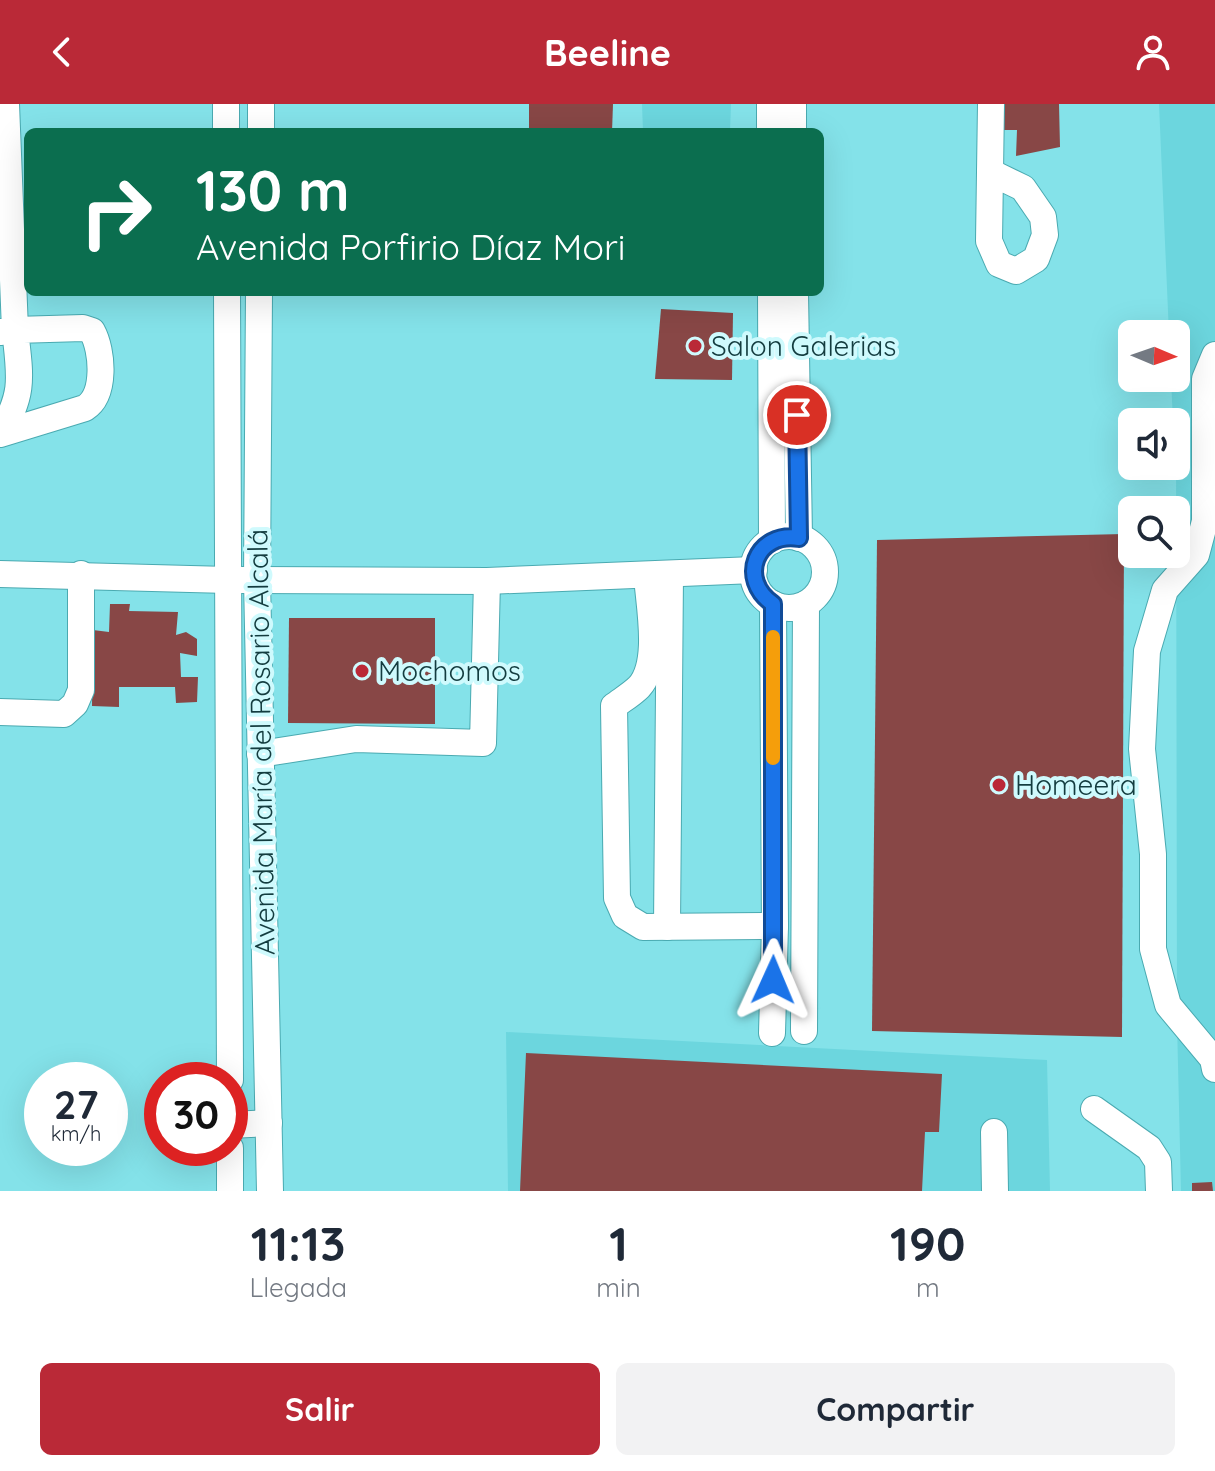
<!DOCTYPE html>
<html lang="es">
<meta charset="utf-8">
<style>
body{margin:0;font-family:Quicksand,sans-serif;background:#f2f2f3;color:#1f2937;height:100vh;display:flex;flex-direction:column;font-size:30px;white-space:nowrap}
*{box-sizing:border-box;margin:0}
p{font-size:26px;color:#747a83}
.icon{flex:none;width:44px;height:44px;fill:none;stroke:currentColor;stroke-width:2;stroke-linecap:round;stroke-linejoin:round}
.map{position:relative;height:1087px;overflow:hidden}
.details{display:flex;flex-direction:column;background:#fff;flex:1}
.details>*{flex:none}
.top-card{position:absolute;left:24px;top:24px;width:800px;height:168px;border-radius:12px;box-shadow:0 8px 32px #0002;background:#0b6e4f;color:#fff;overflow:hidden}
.needle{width:52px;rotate:92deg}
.tools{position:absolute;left:1118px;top:216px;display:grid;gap:16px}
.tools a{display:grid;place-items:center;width:72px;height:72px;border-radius:12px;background:#fff;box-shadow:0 8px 32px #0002;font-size:40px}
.speed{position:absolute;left:24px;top:958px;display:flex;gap:16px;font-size:40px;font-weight:700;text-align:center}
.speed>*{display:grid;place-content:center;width:104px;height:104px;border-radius:50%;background:#fff;box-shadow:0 8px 32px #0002;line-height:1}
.speed small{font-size:20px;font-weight:400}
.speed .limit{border:12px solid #d22;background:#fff;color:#111}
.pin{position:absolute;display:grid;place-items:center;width:68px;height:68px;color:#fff;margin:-34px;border:4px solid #fff;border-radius:50%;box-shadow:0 2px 8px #0007}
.me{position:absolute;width:88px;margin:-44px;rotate:1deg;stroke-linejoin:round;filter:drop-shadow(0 0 6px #0008)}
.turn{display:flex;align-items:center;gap:28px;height:168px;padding:0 40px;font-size:36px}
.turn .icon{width:104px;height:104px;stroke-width:2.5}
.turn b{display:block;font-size:56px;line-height:68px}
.eta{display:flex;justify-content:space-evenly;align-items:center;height:136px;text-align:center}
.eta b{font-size:48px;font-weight:800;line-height:56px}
.button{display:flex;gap:16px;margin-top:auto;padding:16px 40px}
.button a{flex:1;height:92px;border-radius:12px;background:#ba2937;color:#fff;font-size:32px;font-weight:800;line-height:92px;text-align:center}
.button a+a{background:#f2f2f3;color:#1f2937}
header{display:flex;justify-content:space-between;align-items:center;height:104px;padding:0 40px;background:#ba2937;color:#fff;font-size:36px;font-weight:800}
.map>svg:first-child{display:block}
.built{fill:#6cd6de}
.building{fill:#884746}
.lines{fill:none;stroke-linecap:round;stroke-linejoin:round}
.minor-casing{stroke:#4aaab1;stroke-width:28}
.minor{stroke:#fff;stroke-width:26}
.route-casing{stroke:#114b97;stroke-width:20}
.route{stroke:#1a73e8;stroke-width:14}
.slow{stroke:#f59e0b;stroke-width:14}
.poi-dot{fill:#ba2937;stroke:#cffafd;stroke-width:3}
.labels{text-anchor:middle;stroke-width:8;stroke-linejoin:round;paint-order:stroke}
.poi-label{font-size:28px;fill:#133c3f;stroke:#cffafd;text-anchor:start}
.street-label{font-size:28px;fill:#133c3f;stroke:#cffafd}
</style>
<header><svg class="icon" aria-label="back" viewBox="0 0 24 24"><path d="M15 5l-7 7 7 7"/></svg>Beeline<svg class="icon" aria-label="person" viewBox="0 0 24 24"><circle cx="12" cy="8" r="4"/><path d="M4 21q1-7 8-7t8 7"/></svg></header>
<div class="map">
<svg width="1215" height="1087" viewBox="0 0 1215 1087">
<rect width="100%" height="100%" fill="#84e2e9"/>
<!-- built -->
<g class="built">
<polygon points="642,0 731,0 730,28 643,28"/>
<polygon points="1159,0 1215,0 1215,1087 1181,1087 1177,919 1176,318 1173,318 1171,274 1176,274 1176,230 1169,230"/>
<polygon points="506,928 1047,956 1050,1087 508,1087"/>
</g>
<!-- building -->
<g class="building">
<polygon points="529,0 613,0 612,28 529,28"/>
<polygon points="1000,0 1059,0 1060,43 1016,52 1017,26 998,26"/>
<polygon points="661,205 733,209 732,276 655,275"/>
<polygon points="1124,430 1122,933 872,927 877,436"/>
<polygon points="110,500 130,500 129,507 178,508 176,531 186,528 197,535 197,552 180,549 181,573 198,573 197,598 176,599 175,583 119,583 119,603 92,602 93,526 109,528"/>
<polygon points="289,514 435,514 435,620 288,619"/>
<polygon points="526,949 942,970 939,1028 925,1028 922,1087 520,1087"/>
<polygon points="1212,1078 1213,1087 1192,1087 1192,1079"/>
</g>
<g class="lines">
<defs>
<g id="minor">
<polyline points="226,0 226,28"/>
<polyline points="770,0 770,28"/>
<polyline points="793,0 793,28"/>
<polyline points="261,28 261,0"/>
<polygon points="990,68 1023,84 1043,113 1045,131 1036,155 1016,167 999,160 989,137"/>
<polyline points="990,68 991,0"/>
<polyline points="227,188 230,976"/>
<polyline points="259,188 257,476 270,1087"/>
<polyline points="771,188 772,437"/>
<polyline points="795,188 799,434"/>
<path d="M 83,224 L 92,227 C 103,247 106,291 85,304 L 0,330 C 25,289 20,272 15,226 Z"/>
<polyline points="0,228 15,226 6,0"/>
<polyline points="1215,251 1205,275 1205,417 1196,451 1165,486 1147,547 1142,645 1153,750 1153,845 1168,901 1213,955 1215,965"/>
<circle cx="789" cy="468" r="36"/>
<polyline points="0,470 228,476 487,477 754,466"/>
<path d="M 647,472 C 649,502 661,559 639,583 C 632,590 622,596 614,602 L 617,794 L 625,812 L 643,823 L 775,822"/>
<polyline points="0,608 64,610 75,600 81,586 81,470"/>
<polyline points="260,650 356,635 483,639 487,477"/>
<polyline points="667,823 670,471"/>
<polyline points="804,927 806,500"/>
<polyline points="772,929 775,822 773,500"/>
<polyline points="1094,1005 1149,1044 1158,1058 1159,1087"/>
<polyline points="230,1021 269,1019"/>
<polyline points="994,1028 995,1087"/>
<polyline points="230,1044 230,1087"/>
</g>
</defs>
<!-- minor casing -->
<use href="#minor" class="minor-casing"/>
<!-- minor -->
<use href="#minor" class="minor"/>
</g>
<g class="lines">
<defs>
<path id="route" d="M 773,876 L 773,500 C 737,475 756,427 799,434 L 797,311"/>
</defs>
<!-- route casing -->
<use href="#route" class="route-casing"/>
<!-- route -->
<use href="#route" class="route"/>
<!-- slow -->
<polyline class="slow" points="773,533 773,654"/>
</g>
<!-- markers -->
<g class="poi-dot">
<circle cx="695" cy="242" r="8"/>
<circle cx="362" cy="567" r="8"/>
<circle cx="999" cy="681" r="8"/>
</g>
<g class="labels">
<!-- poi labels -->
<g class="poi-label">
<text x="711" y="252">Salon Galerias</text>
<text x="378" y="577">Mochomos</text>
<text x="1015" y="691">Homeera</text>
</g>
<!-- street labels -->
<g class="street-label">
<text transform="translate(261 638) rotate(-91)" y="10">Avenida María del Rosario Alcalá</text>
</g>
</g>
</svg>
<div class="tools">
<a><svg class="needle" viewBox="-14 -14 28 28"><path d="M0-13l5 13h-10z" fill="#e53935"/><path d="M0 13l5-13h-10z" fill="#747a83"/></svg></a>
<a><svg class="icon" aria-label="sound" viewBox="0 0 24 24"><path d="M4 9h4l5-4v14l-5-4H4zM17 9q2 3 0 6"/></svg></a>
<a><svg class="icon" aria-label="search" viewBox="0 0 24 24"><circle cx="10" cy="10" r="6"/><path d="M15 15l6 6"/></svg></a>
</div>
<div class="speed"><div>27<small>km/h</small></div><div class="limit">30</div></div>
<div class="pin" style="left:797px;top:311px;background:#d93025"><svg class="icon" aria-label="arrive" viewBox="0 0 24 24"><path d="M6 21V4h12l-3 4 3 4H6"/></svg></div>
<svg class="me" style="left:773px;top:876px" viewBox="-20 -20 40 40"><path d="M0-17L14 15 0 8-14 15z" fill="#1a73e8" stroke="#fff" stroke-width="4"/></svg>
<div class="top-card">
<div class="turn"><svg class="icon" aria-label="right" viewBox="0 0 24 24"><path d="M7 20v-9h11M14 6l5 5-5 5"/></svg><div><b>130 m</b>Avenida Porfirio Díaz Mori</div></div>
</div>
</div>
<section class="details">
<div class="eta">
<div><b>11:13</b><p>Llegada</p></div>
<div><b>1</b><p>min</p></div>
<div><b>190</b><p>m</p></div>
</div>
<div class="button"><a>Salir</a><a>Compartir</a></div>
</section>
